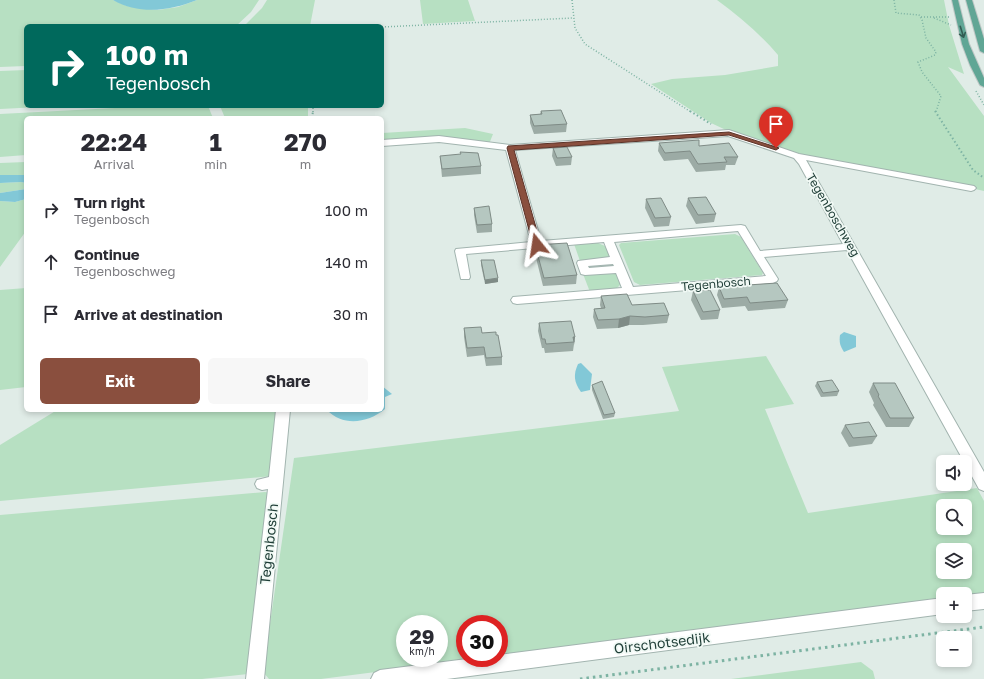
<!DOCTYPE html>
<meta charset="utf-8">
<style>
body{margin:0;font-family:"Golos Text",sans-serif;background:#f7f7f7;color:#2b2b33;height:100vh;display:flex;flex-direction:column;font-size:15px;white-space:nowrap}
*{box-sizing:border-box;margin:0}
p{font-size:13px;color:#7c7c81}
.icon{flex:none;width:22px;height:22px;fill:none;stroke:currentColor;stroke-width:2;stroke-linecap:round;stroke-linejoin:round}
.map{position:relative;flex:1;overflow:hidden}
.details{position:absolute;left:24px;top:116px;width:360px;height:296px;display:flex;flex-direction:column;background:#fff;border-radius:6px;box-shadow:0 2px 6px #0003}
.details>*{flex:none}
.banner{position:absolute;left:24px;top:24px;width:360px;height:84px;border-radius:6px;box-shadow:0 2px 6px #0003;background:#00695c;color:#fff;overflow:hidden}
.controls{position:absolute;left:936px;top:455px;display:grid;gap:8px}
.controls a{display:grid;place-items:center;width:36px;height:36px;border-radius:6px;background:#fff;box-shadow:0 2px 6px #0003;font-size:20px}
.speed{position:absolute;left:396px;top:615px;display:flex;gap:8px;font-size:20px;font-weight:700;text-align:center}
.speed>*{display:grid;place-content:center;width:52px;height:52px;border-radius:50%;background:#fff;box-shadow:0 2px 6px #0003;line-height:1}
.speed small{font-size:10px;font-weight:400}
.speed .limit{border:6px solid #d22;background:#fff;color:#111}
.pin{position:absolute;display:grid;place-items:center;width:34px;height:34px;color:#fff;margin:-41px -17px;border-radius:50% 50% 50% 0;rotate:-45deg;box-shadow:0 0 4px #0007}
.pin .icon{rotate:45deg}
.me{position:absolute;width:44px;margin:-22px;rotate:345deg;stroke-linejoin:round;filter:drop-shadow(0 0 3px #0008)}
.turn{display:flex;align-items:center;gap:14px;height:84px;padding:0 16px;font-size:18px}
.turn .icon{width:52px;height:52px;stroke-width:2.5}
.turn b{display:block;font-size:28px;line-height:34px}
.eta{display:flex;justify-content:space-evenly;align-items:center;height:68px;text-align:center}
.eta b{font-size:24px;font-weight:700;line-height:28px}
.action{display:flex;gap:8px;margin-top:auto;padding:8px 16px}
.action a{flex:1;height:46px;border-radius:6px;background:#8a4f3e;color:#fff;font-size:16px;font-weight:700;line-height:46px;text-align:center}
.action a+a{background:#f7f7f7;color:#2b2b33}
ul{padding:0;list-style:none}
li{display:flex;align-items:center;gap:12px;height:52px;padding:0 16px}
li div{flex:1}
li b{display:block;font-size:15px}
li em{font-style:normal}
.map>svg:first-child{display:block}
.green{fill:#b7e0c2;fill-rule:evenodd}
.water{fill:#82c8d7}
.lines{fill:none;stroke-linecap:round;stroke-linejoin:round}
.minor-casing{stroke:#a2b4af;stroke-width:2}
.major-casing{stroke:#c0c9c7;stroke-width:2}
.path-far2{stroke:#7db3a3;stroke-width:1.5;stroke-dasharray:1 2;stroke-linecap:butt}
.path-far1{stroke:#7db3a3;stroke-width:2;stroke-dasharray:1.5 2.5;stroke-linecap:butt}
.path{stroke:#7db3a3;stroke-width:3;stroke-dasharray:2.5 4;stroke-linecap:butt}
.minor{fill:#fff;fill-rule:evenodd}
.major{fill:#60a695;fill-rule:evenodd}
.wall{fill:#9caba5}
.shaded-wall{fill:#7f8b86}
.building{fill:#b5c7c0;stroke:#7f8b86}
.oneway{stroke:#325d53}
.route{fill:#8a4f3e;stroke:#5a3328}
.labels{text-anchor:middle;stroke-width:3.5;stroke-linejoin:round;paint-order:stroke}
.street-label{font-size:12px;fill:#1f3e37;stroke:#f1f9f5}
.near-street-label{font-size:14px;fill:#1f3e37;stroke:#f1f9f5}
</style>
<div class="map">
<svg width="984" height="679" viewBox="0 0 984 679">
<rect width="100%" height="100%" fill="#e0ece7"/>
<!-- green -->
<g class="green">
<polygon points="0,0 113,0 127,6 158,10 178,7 197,0 259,0 251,12 236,26 26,26 26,66 0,67"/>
<polygon points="267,0 315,0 310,26 244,26 262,8"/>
<polygon points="420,0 468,0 475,21 423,24"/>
<path d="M 717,0 L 944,0 L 949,25 L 964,74 L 948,67 L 984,116 L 984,191 L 975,189 L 974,188 L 801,154 L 762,142 L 726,130 L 711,123 L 651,84 L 672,79 L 725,75 L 778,66 L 778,55 C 760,34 740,17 717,0 Z"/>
<polygon points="26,70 26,106 60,106 0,109 0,71"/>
<polygon points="153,106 208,106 213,118 26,118 26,155 0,157 0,114"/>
<polygon points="220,106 308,106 308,118 225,118"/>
<polygon points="465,128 493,134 489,144 438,137 382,141 382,133"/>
<polygon points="26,162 26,175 0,175 0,163"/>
<polygon points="21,182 26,183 26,189 0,193 0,183"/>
<polygon points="26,199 26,231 0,267 0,201 15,202"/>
<polygon points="735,234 741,237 763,273 762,275 640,285 634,282 619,245 621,243"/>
<polygon points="598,243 605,246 610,255 607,259 580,261 574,244"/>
<polygon points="612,271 617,274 621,284 616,289 590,292 583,274"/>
<polygon points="26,288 26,387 0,390 0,290"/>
<path d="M 766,356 L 794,404 L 765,409 L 808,513 L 977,488 L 984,501 L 984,594 L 965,597 L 965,594 L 943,594 L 943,599 L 499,656 L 499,624 L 465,624 L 465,658 L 485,658 L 321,679 L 269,679 L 263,672 L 294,458 L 679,411 L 662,367 ZM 943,506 L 965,506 L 965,528 L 943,528 ZM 943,550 L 965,550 L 965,572 L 943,572 ZM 405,624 L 439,624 L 439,658 L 405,658 Z"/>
<polygon points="57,410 279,410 272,476 0,501 0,445"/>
<polygon points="265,492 270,493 248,674 202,679 0,679 0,515"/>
<polygon points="861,662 873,671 875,679 731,679"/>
</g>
<!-- water -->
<g class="water">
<path d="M 113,0 L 197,0 C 170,11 139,15 113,0 Z"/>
<polygon points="0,175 26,175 26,183 21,182 0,183"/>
<polygon points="26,189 26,199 15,202 0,201 0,193"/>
<path d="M 844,332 L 856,336 L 856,347 L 844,352 C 840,346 839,342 840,335 Z"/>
<path d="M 581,363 L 592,374 L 590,390 L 581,392 C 574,382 573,375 578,364 Z"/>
<path d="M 382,386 L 392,394 L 385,397 L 385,409 C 368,423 343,427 327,410 L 382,410 Z"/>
</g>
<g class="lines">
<defs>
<g id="minor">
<path d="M 729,130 L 799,154 L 974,186 L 976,188 L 974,190 L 971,191 L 806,160 L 984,472 L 984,491 L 979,489 L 847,250 L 764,257 L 778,279 L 777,281 L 773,283 L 517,304 L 513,303 L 511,300 L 513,297 L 622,288 L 616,273 L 585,275 L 581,274 L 577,263 L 578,261 L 610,257 L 604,242 L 466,254 L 470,277 L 469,279 L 461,279 L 455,251 L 456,249 L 531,242 L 506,150 L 439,142 L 382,146 L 382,140 L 439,136 L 510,145 ZM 728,136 L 794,158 L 799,164 L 843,244 L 760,251 L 745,226 L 741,225 L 541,241 L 515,150 ZM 738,231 L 766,276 L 633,287 L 614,242 ZM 613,264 L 614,266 L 589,268 L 588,266 Z"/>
<polygon points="276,410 290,410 264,679 246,679 268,489 262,490 257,488 255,484 257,480 269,477"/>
<polygon points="984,593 984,609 965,611 965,595"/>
<polygon points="943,598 943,614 447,679 371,679 374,673 380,670 475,658 499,658 499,655"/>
</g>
<g id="major">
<polygon points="952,0 958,0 969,44 984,78 984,87 980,85 970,65 962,44"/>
<polygon points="966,0 972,0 984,39 984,53 980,51"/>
</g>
</defs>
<!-- minor casing -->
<use href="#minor" class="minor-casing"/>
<!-- major casing -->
<use href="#major" class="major-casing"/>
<!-- path-far2 -->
<g class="path-far2">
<polyline points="572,0 575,28 585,44 691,112"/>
<polyline points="894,0 896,13 919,15 922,20 926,38 936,52 935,55 918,62 922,72 941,96 936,112"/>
<polyline points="921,17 949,17"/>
<polyline points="934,18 951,25"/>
<polyline points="382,27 573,18"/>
<polyline points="976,91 984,105"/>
<polyline points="313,112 313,106"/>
</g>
<!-- path-far1 -->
<g class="path-far1">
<polyline points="690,111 711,124"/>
<polyline points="935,111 973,170 984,178"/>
<polyline points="312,118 313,111"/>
</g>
<!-- path -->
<polyline class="path" points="580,679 984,627"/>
<!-- minor -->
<use href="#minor" class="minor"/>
<!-- major -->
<use href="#major" class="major"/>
</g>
<!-- wall -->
<g class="wall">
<polygon points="541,111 567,124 566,132 534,134 530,123 530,115 540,114"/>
<polygon points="659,143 699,146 738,157 735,165 726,165 725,170 696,172 688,159 664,161 658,151"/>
<polygon points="553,148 572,157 571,165 556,166 552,156"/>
<polygon points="440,156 481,166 481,174 442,177"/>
<polygon points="688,198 716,214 714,222 696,224 686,206"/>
<polygon points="646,199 671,217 669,226 654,227 645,208"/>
<polygon points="474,208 492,224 492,232 477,233 474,215"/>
<polygon points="535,245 577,275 576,284 543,286 535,254"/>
<polygon points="481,260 498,282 485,284 481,265"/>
<polygon points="719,287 788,300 785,308 748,311 745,306 722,308 717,295"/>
<polygon points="693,291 720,310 718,319 701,320 691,300"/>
<polygon points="601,296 632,305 669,315 667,323 643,325 629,325 618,328 597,329 593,317 594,309 601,308 600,305"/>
<polygon points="539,323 575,337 573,351 545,353 544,348 542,348 538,331"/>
<polygon points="464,328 482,333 502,357 502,365 486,366 484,355 467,357 464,337"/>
<polygon points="817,382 839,391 837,396 821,397 815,386"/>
<polygon points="873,383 914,418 909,427 886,427 873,405 874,403 869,392"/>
<polygon points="592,385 615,413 614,417 603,419 592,390"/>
<polygon points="845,425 877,436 872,444 849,447 841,433"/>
</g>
<!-- shaded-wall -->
<g class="shaded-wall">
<polygon points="498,278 498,282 485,284 485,280"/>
<polygon points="630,316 629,325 618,328 619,319"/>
<polygon points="573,337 575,337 574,345 574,342"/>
</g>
<!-- building -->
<g class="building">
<polygon points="561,110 567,124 534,126 530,115 542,114 541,111"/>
<polygon points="699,140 699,146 729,143 738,157 724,157 727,162 698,164 690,151 665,153 659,143"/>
<polygon points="567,147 572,157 557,158 553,148"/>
<polygon points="460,152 478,153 481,166 442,169 440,156 461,154"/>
<polygon points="706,197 716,214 698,215 688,198"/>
<polygon points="661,198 671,217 655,218 646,199"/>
<polygon points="489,206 492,224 477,225 474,208"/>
<polygon points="567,243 577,275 544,278 535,245"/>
<polygon points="481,260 494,260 498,278 485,280"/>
<polygon points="777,283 788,300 750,303 747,297 724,299 719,287"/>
<polygon points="710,290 720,310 703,312 693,291"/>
<polygon points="627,294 632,305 664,303 669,315 645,317 630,316 619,319 598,320 594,309 605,308 601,296"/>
<polygon points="571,321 575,337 573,337 574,342 546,344 545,339 542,339 539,323"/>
<polygon points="481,327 482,333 496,332 496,335 498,335 502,357 486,358 484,347 467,348 464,328"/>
<polygon points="832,380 839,391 823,393 817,382"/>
<polygon points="602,381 615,413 604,415 592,385"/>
<polygon points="873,383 895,383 914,418 890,418 878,396 879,395"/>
<polygon points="869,422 877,436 853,438 845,425"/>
</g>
<!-- one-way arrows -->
<defs><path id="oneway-shaft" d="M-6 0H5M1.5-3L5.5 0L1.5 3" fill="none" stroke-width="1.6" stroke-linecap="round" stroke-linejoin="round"/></defs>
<use class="oneway" href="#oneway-shaft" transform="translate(962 32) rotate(73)"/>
<!-- route -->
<polygon class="route" points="729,132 779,148 776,150 729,135 514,150 541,245 537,247 533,245 507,148 508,146"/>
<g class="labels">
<!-- street labels -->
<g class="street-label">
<text transform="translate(833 215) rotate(60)" y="4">Tegenboschweg</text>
<text transform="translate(716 284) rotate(-5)" y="4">Tegenbosch</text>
</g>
<!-- near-street labels -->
<g class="near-street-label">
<text transform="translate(269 544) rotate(-84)" y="5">Tegenbosch</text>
<text transform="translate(662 643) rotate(-7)" y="5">Oirschotsedijk</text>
</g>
</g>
</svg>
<div class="controls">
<a><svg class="icon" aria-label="sound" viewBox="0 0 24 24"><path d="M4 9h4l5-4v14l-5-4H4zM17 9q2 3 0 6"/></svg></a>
<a><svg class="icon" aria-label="search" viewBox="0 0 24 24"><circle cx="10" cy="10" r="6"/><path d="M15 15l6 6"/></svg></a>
<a><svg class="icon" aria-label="layers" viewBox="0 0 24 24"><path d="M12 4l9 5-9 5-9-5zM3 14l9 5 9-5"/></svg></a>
<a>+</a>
<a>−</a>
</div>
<div class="speed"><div>29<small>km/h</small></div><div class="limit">30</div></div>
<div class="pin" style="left:776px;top:148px;background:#d93025"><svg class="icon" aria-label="arrive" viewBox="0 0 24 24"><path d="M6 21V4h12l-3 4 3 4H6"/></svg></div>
<svg class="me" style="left:537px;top:245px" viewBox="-20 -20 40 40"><path d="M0-17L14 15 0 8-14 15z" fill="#8a4f3e" stroke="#fff" stroke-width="4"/></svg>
<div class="banner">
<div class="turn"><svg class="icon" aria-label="right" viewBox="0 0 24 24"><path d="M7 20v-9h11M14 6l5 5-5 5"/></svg><div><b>100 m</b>Tegenbosch</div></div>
</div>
<section class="details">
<div class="eta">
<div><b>22:24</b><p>Arrival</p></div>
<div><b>1</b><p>min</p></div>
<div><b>270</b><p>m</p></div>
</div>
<ul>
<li><svg class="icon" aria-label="right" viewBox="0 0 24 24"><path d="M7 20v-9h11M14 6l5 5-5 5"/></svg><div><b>Turn right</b><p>Tegenbosch</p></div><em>100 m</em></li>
<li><svg class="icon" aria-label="ahead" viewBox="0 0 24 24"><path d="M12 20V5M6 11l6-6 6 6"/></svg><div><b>Continue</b><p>Tegenboschweg</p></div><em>140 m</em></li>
<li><svg class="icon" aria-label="arrive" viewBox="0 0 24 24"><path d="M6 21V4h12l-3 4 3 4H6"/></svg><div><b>Arrive at destination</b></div><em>30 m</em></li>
</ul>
<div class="action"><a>Exit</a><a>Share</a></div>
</section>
</div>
